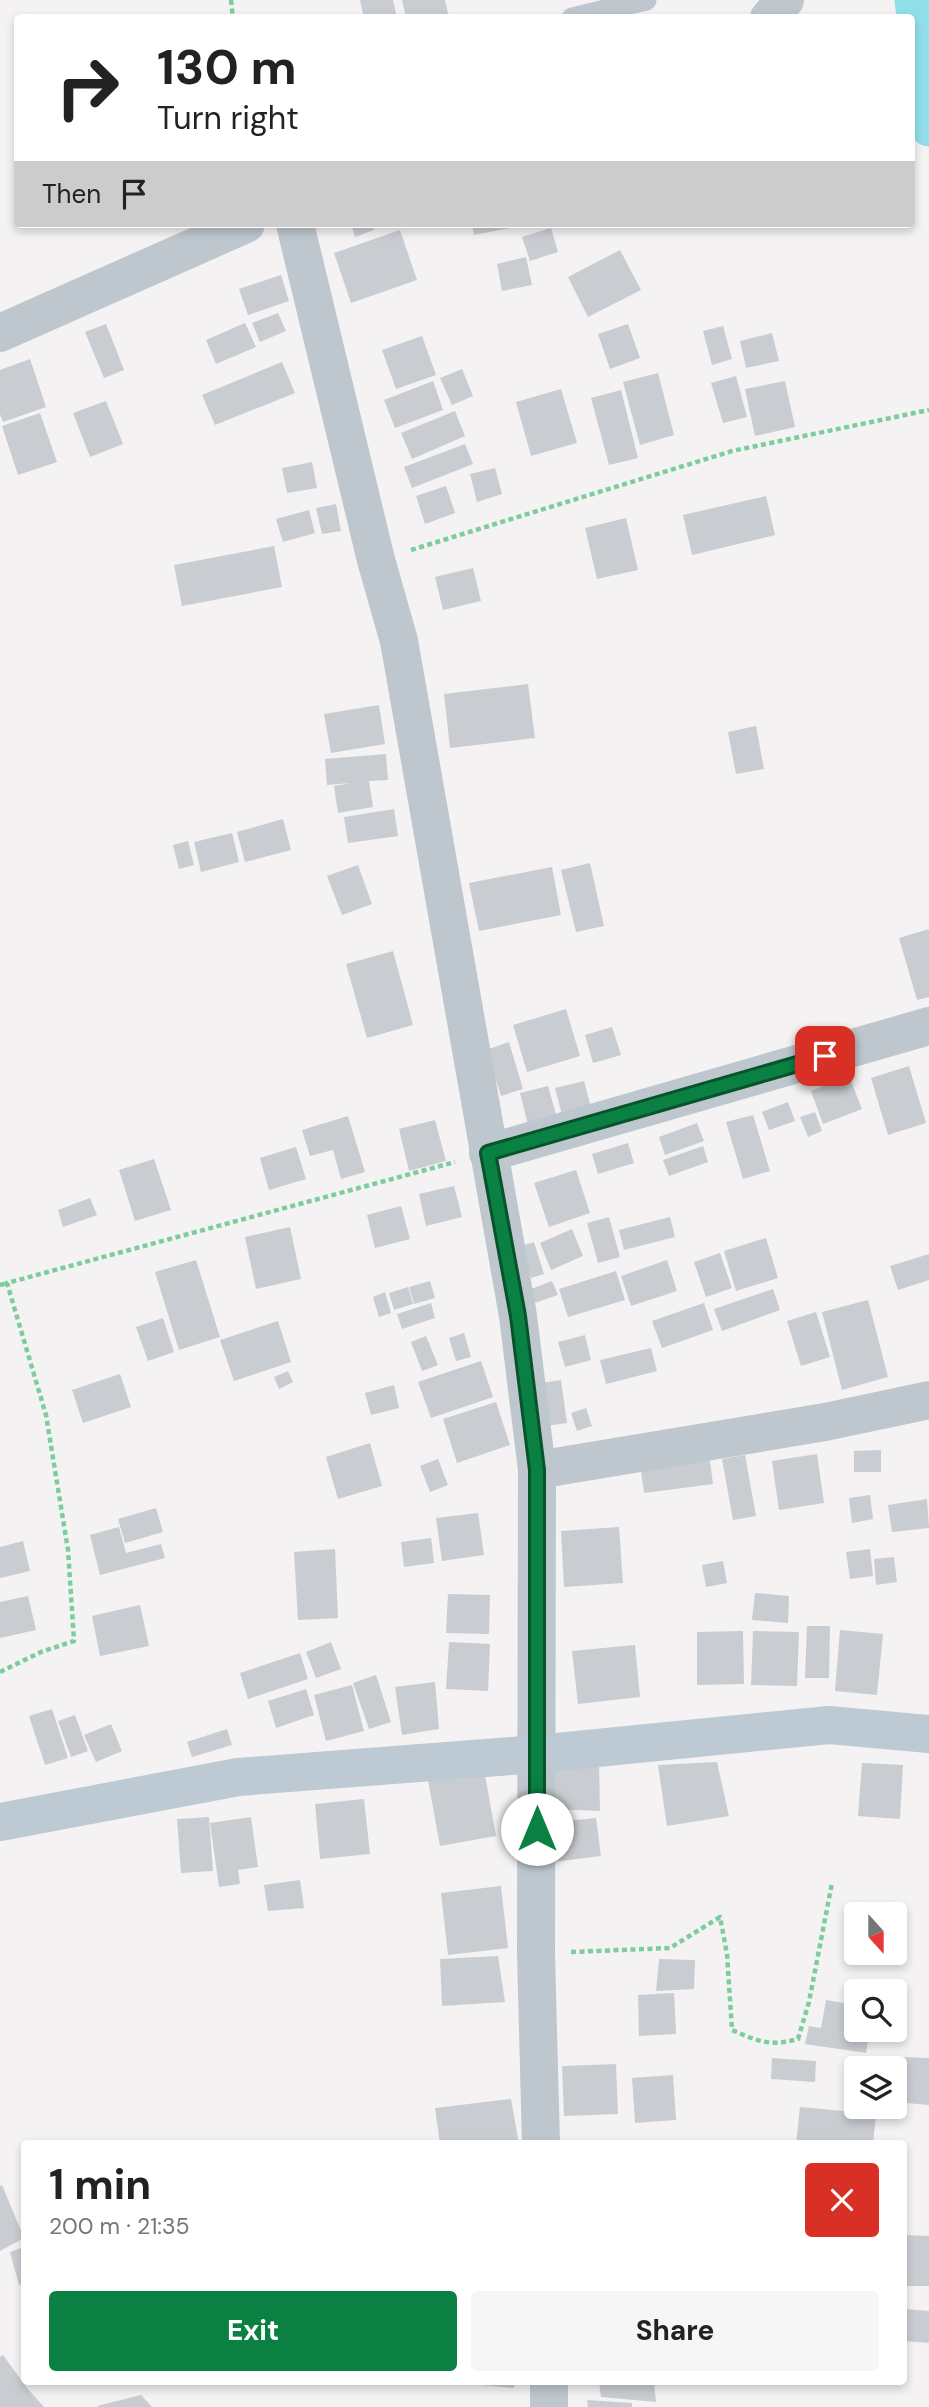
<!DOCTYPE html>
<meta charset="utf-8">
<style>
body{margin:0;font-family:"DM Sans",sans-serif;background:#f6f6f6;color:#222;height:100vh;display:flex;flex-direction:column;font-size:26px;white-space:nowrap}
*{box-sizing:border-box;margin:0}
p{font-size:23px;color:#767676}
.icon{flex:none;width:38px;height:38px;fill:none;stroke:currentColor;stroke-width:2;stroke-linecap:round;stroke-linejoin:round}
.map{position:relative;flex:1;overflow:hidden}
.side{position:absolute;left:21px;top:2140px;width:886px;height:245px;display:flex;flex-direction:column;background:#fff;border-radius:7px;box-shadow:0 4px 10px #0003}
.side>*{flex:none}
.hud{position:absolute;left:14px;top:14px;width:901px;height:214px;border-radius:7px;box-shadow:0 4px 10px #0003;background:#fff;color:#222;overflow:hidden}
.needle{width:46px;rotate:159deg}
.tools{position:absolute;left:844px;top:1902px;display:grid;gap:14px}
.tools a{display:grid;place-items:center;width:63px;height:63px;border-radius:7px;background:#fff;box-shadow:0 4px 10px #0003;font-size:35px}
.pin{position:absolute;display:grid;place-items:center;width:60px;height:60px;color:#fff;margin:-30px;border-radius:14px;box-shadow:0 4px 10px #0006}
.me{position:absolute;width:77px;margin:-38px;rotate:0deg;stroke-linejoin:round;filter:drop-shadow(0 0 5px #0008)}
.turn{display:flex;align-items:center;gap:24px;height:147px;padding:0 28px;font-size:32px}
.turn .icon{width:91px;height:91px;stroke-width:2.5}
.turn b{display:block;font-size:49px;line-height:60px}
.then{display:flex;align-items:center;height:66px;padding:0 28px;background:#0003;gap:14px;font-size:26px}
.round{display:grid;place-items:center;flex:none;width:74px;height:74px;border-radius:7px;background:#f6f6f6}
.headline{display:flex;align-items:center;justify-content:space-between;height:119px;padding:0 28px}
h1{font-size:42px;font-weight:700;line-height:52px}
.primary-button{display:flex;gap:14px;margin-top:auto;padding:14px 28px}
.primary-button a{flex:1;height:80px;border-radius:7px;background:#0b8043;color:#fff;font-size:28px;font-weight:700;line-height:80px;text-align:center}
.primary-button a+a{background:#f6f6f6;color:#222}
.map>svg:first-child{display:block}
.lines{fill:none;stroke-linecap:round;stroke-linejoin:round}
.canal{stroke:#91dfeb;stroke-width:37}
.building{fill:#c9cdd1}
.path{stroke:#7bcd9e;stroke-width:4.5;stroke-dasharray:5 3.5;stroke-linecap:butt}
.lane{stroke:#bec7ce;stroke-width:21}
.street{stroke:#bec7ce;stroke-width:38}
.secondary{stroke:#becad3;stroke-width:38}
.route-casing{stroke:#07532c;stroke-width:18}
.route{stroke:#0b8043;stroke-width:12}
</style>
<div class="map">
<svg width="929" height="2407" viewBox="0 0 929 2407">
<rect width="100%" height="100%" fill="#f4f2f2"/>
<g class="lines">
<!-- canal -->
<polyline class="canal" points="913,0 929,128"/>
</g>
<!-- building -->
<g class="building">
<polygon points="360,0 393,0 397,18 364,18"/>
<polygon points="402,0 445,0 449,18 406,18"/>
<polygon points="351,224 373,224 374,230 355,237"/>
<polygon points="472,224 510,224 510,228 474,235"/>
<polygon points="551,228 558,252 530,261 522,237"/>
<polygon points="400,230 417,280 351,303 334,253"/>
<polygon points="620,250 641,290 588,317 568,277"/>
<polygon points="526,257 532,285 502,291 497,264"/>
<polygon points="281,275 289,301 248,315 239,289"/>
<polygon points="278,313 286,331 260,342 252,323"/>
<polygon points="245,323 256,347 216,364 206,340"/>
<polygon points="106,324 124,370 104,378 85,332"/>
<polygon points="628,324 640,358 610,369 598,334"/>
<polygon points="723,326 732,359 712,365 703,331"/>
<polygon points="772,333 779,361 746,368 740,341"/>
<polygon points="422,336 436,375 396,389 382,350"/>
<polygon points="30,359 46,407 3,422 0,414 0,370"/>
<polygon points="282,362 295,393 215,425 202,395"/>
<polygon points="462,369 473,396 452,405 440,378"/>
<polygon points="658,373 674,435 640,445 623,382"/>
<polygon points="736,376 747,417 723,423 711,383"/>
<polygon points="433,381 443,410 395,428 384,400"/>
<polygon points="785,381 795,427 755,436 745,389"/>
<polygon points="561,389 577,443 531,456 516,402"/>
<polygon points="621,390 638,458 609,465 591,398"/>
<polygon points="106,401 123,444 90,457 73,413"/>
<polygon points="455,411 465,436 412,459 401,433"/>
<polygon points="40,413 57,462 18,475 2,426"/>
<polygon points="465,444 473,464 412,488 404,467"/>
<polygon points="312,462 317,488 287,493 282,468"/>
<polygon points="495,468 502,494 477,502 470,474"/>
<polygon points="446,486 455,513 425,524 416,496"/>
<polygon points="766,496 775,535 692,555 683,515"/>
<polygon points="336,504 341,531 322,534 316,508"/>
<polygon points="309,510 315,533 283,542 276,519"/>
<polygon points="626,518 638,570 597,579 585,528"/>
<polygon points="274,546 282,587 182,606 174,565"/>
<polygon points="473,568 481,601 443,610 435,577"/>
<polygon points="528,684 535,738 450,748 444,694"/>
<polygon points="379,705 385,744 331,753 324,714"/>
<polygon points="756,726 764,769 736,774 728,732"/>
<polygon points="386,754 388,780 369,781 373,807 338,813 334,786 351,783 327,785 325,759"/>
<polygon points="394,809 398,836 348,843 344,817"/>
<polygon points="283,819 291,850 245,862 237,832"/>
<polygon points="232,833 239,862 201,872 194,842"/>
<polygon points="188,841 194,865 179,869 173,845"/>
<polygon points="590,863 604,926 576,932 561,870"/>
<polygon points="358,865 372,904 342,915 327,876"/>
<polygon points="552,867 561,915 479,931 469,883"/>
<polygon points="929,929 929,997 917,1000 899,938"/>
<polygon points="393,951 413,1025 367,1038 346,964"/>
<polygon points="566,1009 580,1056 527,1072 513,1025"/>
<polygon points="612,1027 621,1055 593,1063 585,1035"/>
<polygon points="509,1042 523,1089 501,1096 486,1050"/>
<polygon points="909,1066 926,1123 888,1135 871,1078"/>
<polygon points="849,1076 862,1109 823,1124 811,1091"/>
<polygon points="584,1081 592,1111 563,1119 555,1088"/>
<polygon points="548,1086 559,1125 530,1133 520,1093"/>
<polygon points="788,1102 795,1121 769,1130 762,1112"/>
<polygon points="815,1112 822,1131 808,1137 800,1117"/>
<polygon points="753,1115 770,1171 743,1179 726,1122"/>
<polygon points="348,1116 365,1172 341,1179 333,1150 310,1156 302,1130"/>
<polygon points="435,1120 446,1161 409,1171 399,1129"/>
<polygon points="697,1123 704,1141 665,1155 659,1137"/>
<polygon points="628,1143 634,1163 598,1174 592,1154"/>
<polygon points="703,1146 708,1162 669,1176 663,1160"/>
<polygon points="296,1147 306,1179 269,1190 260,1158"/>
<polygon points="154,1159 171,1210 135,1221 119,1170"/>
<polygon points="576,1170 590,1213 549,1227 534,1183"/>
<polygon points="454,1186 462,1217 426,1226 419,1194"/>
<polygon points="90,1198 97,1215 63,1227 58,1210"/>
<polygon points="401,1206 410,1239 375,1248 367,1215"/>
<polygon points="609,1217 620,1257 598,1263 587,1223"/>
<polygon points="670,1217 675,1237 624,1250 619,1230"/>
<polygon points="290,1227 301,1279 256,1289 245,1237"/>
<polygon points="572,1229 583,1256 551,1270 540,1243"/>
<polygon points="766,1238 778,1278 736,1291 724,1251"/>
<polygon points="534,1242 544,1274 531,1278 521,1246"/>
<polygon points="720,1253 732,1288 706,1297 694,1262"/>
<polygon points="929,1254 929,1280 898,1290 890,1266"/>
<polygon points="196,1260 220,1337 179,1350 155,1272"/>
<polygon points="667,1260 677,1291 631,1306 621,1276"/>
<polygon points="616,1271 625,1300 568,1317 559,1289"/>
<polygon points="430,1281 435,1298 414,1304 409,1287"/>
<polygon points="552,1281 558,1295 526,1306 521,1293"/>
<polygon points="408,1287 413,1304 394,1310 389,1293"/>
<polygon points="773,1289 780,1310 722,1331 714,1309"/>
<polygon points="385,1292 391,1313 379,1317 373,1297"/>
<polygon points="868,1300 888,1377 842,1390 822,1312"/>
<polygon points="431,1303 435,1318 402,1329 397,1314"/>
<polygon points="704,1303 713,1330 662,1348 652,1321"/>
<polygon points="816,1312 830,1357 801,1366 787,1321"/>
<polygon points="163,1318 174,1352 148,1361 136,1327"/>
<polygon points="278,1321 291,1362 234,1381 220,1340"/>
<polygon points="464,1333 471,1357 456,1361 449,1338"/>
<polygon points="585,1335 591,1360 565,1367 558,1342"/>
<polygon points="426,1336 438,1365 422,1371 411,1342"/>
<polygon points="651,1348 657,1371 606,1384 600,1360"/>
<polygon points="481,1361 493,1397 431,1418 418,1382"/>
<polygon points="288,1371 293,1382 279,1389 274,1377"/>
<polygon points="120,1374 131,1407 83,1423 72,1390"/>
<polygon points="561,1380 567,1423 539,1427 534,1384"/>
<polygon points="394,1385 399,1408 371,1415 365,1393"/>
<polygon points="496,1402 510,1445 457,1463 443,1419"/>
<polygon points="586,1408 592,1426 577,1431 571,1413"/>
<polygon points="370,1443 382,1486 338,1499 326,1457"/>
<polygon points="881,1450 881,1472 854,1472 854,1451"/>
<polygon points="709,1454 713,1484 644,1493 640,1464"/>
<polygon points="817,1454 824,1503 779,1510 772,1461"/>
<polygon points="745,1455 756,1516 733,1520 722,1459"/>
<polygon points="438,1459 448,1485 430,1492 420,1466"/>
<polygon points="870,1495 873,1519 852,1523 849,1498"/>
<polygon points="927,1499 929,1528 892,1532 888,1505"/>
<polygon points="156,1508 163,1532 125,1543 118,1519"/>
<polygon points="478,1513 484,1555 442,1561 436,1518"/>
<polygon points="119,1527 126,1553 161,1544 165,1558 100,1575 90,1535"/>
<polygon points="619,1527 623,1583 564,1587 561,1531"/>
<polygon points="431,1538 434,1563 404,1567 401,1542"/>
<polygon points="23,1541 30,1571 0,1578 0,1547"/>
<polygon points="335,1549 338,1618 298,1620 294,1552"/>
<polygon points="870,1549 873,1576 850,1579 846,1552"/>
<polygon points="894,1557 897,1582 876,1585 874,1559"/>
<polygon points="723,1561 727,1583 706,1587 702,1565"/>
<polygon points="755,1593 789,1596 788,1623 752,1620"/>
<polygon points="448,1594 490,1595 489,1634 446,1633"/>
<polygon points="28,1596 36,1630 0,1638 0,1602"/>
<polygon points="140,1605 149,1646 100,1656 92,1616"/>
<polygon points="807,1626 830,1626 829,1678 805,1678"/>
<polygon points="840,1630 883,1634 877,1695 835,1691"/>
<polygon points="743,1631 744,1684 697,1685 697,1632"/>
<polygon points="753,1631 799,1632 797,1686 751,1685"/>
<polygon points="331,1642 341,1669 316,1678 306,1652"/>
<polygon points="449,1642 490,1644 488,1691 446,1689"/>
<polygon points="635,1645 640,1697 578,1704 572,1651"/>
<polygon points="300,1653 308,1679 248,1699 240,1673"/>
<polygon points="376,1675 391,1722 369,1729 353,1683"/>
<polygon points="435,1682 439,1729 402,1735 395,1687"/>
<polygon points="352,1685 364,1731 326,1741 314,1695"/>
<polygon points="306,1689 314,1715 276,1728 268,1701"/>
<polygon points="52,1709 68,1758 45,1765 29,1716"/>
<polygon points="75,1715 88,1751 71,1757 58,1721"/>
<polygon points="111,1724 122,1751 96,1762 84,1735"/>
<polygon points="227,1729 232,1745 192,1757 187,1742"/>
<polygon points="599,1762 600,1811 551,1809 551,1763"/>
<polygon points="717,1762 729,1816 667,1826 658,1765"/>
<polygon points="862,1763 903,1765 900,1819 858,1816"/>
<polygon points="484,1770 496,1836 440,1846 428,1780"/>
<polygon points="364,1799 370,1854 320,1859 315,1804"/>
<polygon points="209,1817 213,1871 181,1873 177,1819"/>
<polygon points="251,1817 258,1867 238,1870 240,1884 219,1887 210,1823"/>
<polygon points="596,1818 601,1856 545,1863 546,1823"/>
<polygon points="300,1880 304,1908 268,1911 264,1885"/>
<polygon points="501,1886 508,1948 448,1955 441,1893"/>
<polygon points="498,1956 505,2002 442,2006 440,1959"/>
<polygon points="659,1959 695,1960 694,1989 656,1991"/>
<polygon points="674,1993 676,2034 639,2036 638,1995"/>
<polygon points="826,2000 856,2005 856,2030 870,2030 866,2053 805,2044 809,2026 821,2028"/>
<polygon points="879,2056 929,2058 929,2105 894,2102 894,2068 878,2068"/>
<polygon points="772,2058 816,2061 815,2082 771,2079"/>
<polygon points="616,2064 618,2114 564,2116 562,2066"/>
<polygon points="673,2075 676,2120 635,2123 632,2078"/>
<polygon points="511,2099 519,2144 440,2144 435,2108"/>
<polygon points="800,2107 876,2114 873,2144 796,2144"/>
<polygon points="2,2185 24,2238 0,2251 0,2186"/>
<polygon points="903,2235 929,2236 929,2286 903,2286"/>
<polygon points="24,2247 24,2284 19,2285 10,2252"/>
<polygon points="903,2309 929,2311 929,2343 903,2341"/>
<polygon points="3,2355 27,2388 44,2407 0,2407 0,2357"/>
<polygon points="470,2382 514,2382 514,2388 470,2384"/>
<polygon points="599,2382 654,2382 656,2402 601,2397"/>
<polygon points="141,2395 152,2407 98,2407 97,2406"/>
<polygon points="587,2400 632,2403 632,2407 588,2407"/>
</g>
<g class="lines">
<!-- path -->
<g class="path">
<polyline points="231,0 233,18"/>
<polyline points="411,550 732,451 929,410"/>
<polyline points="0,1285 7,1283"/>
<polyline points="0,1672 41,1652 74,1641 68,1550 46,1415 7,1283 455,1162"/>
<path d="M 571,1952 L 670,1948 L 720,1917 L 727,1954 L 732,2030 C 757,2041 771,2047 798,2039 L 809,2002 L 832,1883"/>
</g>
<!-- lane -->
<polyline class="lane" points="572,18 646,0"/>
<!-- street -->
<g class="street">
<polyline points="769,18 785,0"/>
<polyline points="295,224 376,560 399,641 518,1316 537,1470 536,1954 541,2144"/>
<polyline points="0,333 246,224"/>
<polyline points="488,1153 929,1026"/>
<polyline points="537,1470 825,1422 929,1400"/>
<polyline points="549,2407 549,2382"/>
</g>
<!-- secondary -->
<polyline class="secondary" points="0,1822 238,1777 537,1754 829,1725 929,1734"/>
</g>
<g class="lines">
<defs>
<polyline id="route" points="537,1829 537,1470 518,1316 488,1153 825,1056"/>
</defs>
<!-- route casing -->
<use href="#route" class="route-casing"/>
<!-- route -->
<use href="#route" class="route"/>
</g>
</svg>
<div class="tools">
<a><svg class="needle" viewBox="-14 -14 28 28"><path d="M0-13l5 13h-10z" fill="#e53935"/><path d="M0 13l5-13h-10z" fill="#767676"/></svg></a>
<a><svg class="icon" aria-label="search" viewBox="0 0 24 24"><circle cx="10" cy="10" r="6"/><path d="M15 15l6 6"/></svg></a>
<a><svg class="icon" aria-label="layers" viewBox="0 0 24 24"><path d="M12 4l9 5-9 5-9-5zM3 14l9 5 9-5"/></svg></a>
</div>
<div class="pin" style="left:825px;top:1056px;background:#d93025"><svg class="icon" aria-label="arrive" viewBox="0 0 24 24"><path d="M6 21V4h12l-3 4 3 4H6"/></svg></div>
<svg class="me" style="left:537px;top:1829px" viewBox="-20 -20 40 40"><circle r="19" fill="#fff"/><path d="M0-13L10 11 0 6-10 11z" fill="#0b8043"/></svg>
<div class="hud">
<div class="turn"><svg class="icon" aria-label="right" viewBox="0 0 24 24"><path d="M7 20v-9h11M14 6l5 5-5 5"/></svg><div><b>130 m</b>Turn right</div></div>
<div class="then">Then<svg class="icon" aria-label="arrive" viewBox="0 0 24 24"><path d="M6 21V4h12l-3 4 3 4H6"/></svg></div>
</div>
<section class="side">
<div class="headline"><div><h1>1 min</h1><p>200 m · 21:35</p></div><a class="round" style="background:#d93025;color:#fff"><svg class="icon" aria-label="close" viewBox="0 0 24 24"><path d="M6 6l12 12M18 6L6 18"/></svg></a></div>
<div class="primary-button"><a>Exit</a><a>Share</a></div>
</section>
</div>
